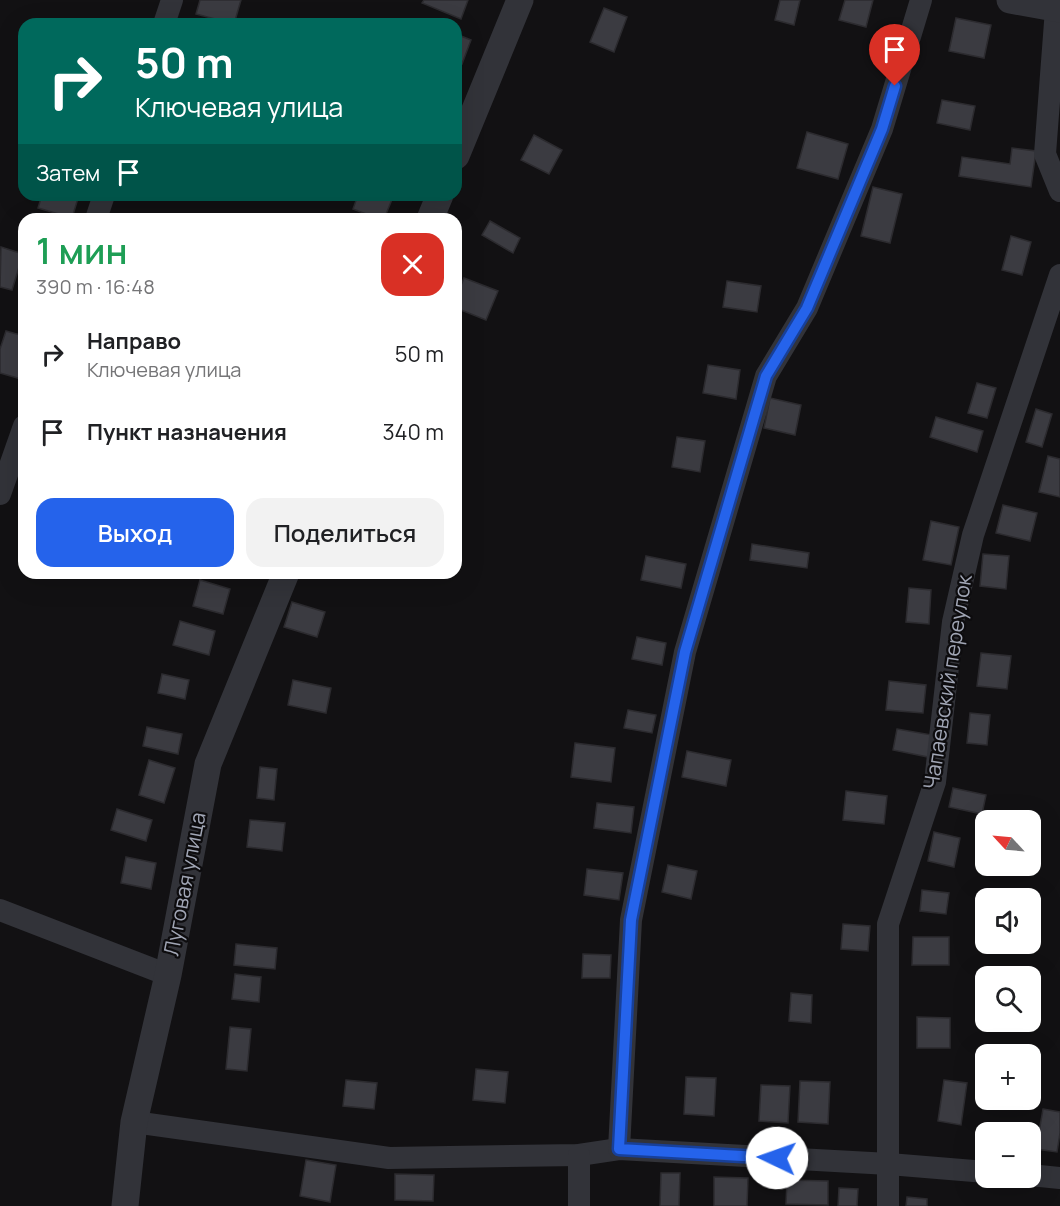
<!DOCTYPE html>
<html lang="ru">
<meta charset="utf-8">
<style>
body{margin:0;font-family:Manrope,sans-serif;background:#f2f2f2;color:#202124;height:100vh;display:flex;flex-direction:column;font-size:22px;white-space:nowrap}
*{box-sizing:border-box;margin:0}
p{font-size:20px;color:#757577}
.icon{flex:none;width:33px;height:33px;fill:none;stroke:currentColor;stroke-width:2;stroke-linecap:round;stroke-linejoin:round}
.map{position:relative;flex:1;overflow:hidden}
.sheet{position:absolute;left:18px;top:213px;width:444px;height:366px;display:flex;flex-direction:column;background:#fff;border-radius:18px;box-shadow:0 6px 24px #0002}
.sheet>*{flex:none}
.banner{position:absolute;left:18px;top:18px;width:444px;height:183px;border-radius:18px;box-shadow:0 6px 24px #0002;background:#00695c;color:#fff;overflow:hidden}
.needle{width:39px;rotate:296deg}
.fabs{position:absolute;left:975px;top:810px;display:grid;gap:12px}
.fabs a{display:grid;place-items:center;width:66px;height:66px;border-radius:12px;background:#fff;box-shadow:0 6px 24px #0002;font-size:30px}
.pin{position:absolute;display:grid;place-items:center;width:51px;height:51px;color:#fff;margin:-62px -26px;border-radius:50% 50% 50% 0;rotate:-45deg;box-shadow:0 0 6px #0007}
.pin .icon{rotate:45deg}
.me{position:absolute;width:66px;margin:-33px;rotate:273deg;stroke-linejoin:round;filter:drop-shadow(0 0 4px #0008)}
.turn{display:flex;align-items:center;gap:21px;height:126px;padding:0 18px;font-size:27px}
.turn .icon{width:78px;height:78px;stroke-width:2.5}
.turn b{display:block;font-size:42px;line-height:51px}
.then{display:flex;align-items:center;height:57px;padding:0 18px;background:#0003;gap:12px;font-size:22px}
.round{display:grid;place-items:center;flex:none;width:63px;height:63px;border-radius:18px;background:#f2f2f2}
.headline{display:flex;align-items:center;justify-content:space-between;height:102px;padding:0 18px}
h1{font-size:36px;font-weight:600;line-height:45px;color:#1e9e55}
.button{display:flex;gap:12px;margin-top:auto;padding:12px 18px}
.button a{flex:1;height:69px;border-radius:18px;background:#2563eb;color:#fff;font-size:24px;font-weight:600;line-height:69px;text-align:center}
.button a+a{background:#f2f2f2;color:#202124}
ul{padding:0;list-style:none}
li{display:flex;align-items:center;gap:18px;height:78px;padding:0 18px}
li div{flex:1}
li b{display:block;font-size:22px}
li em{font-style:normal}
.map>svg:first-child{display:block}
.building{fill:#3b3b41;stroke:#2c2b2f;stroke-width:1.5}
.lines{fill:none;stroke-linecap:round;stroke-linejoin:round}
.minor{stroke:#323339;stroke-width:22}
.tertiary{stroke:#323339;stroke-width:27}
.route-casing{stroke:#184099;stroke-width:15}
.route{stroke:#2563eb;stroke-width:10}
.labels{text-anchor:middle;stroke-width:4.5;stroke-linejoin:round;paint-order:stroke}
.street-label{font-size:21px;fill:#a1a6b5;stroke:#0d0c0e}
</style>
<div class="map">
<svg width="1060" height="1206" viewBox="0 0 1060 1206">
<rect width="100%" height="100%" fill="#121113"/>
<!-- building -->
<g class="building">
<polygon points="200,0 241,0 234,24 196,14"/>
<polygon points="424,0 468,0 461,19 422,3"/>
<polygon points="780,0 800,0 794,25 775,20"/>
<polygon points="845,0 873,0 866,27 839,20"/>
<polygon points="604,8 627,17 614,52 590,42"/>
<polygon points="956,18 991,25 984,58 949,51"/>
<polygon points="456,34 471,40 462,64 456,62"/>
<polygon points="942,100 975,106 970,130 937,123"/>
<polygon points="807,132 848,144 838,179 797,168"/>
<polygon points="534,135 562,150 549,174 521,160"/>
<polygon points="1012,148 1036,151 1031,187 959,176 962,157 1010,164"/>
<polygon points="873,187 902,194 890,243 861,236"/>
<polygon points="42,195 79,195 72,218 38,208"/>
<polygon points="358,195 387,195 393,197 384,219 379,219 353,209"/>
<polygon points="490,221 520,238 513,253 482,235"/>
<polygon points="1011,236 1031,242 1022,275 1002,270"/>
<polygon points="1,247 23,254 12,290 0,287"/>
<polygon points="464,278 498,291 486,320 456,308 456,298"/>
<polygon points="727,281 761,286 757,312 723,307"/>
<polygon points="6,331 24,336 24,368 21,379 0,373 0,349"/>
<polygon points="708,365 740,370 736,399 703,393"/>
<polygon points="977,383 996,388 987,418 968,413"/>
<polygon points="770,398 801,405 795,435 764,428"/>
<polygon points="1036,409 1052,414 1042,447 1026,442"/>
<polygon points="936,417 983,431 977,452 930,437"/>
<polygon points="677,437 705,441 700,472 672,467"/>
<polygon points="1048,456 1060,459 1060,497 1039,492"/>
<polygon points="1003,505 1037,513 1030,541 996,533"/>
<polygon points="931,521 959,527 951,565 923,560"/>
<polygon points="752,544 809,553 807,568 750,560"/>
<polygon points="983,554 1009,556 1006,589 980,586"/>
<polygon points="646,556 686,564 681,588 641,580"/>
<polygon points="200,580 230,589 223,614 193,606"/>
<polygon points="909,588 931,590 929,624 906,622"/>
<polygon points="292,602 325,612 317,637 284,627"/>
<polygon points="180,621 215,631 209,655 173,645"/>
<polygon points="637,637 666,643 662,665 632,659"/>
<polygon points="981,653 1011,656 1007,689 977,686"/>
<polygon points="162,674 189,680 185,699 158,693"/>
<polygon points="293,680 331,688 326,713 288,705"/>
<polygon points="889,681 926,685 923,713 886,710"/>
<polygon points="628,710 656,715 652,733 624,728"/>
<polygon points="970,713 990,715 987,745 967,743"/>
<polygon points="147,727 182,734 178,754 143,746"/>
<polygon points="897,729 932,735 928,757 893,750"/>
<polygon points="575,743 615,748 611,782 571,777"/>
<polygon points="687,751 731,760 726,786 682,777"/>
<polygon points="149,760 175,768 164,803 139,795"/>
<polygon points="260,767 277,769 274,800 257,798"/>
<polygon points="953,788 986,795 982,814 949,807"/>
<polygon points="846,791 887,796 884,824 843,820"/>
<polygon points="597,803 634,807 631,833 594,828"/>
<polygon points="117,809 152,820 146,841 111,830"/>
<polygon points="250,820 285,823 282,851 247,847"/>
<polygon points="934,832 960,838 954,867 928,861"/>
<polygon points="126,857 156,863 151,889 121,883"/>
<polygon points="668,865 697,871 691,899 662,892"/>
<polygon points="587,869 623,873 619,900 584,895"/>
<polygon points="922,890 949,893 946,914 920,911"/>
<polygon points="843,924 870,926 868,951 841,949"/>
<polygon points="913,937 949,937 949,965 912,965"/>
<polygon points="236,944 277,948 275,969 234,965"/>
<polygon points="583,954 611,955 610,978 582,978"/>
<polygon points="235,974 261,977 259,1002 232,999"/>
<polygon points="791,993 812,995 811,1023 789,1021"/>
<polygon points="917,1017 950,1018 950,1048 917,1048"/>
<polygon points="230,1027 251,1029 247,1071 226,1069"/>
<polygon points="476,1069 508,1072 505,1103 473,1100"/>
<polygon points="686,1077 716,1078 714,1116 684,1114"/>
<polygon points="346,1080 377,1083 374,1109 343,1106"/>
<polygon points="944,1080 967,1083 961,1125 938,1121"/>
<polygon points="800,1081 830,1082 828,1124 798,1122"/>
<polygon points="761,1085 790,1086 788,1123 759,1121"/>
<polygon points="1043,1109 1060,1112 1060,1133 1057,1152 1036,1149"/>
<polygon points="306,1160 336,1165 330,1202 300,1196"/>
<polygon points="661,1173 680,1173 679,1206 660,1206"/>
<polygon points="395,1174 434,1175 433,1201 395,1200"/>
<polygon points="714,1177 748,1178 747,1206 714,1206"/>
<polygon points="787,1180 828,1181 828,1205 786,1204"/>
<polygon points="839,1188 858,1189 857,1206 838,1206"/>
<polygon points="907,1197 927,1199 927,1206 906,1206"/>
</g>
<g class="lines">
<!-- minor -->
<g class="minor">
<polyline points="1056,9 1045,154 1060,191"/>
<polyline points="164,24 172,0"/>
<polyline points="96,219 104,195"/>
<polyline points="0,494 24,426"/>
<polyline points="0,910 168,975"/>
<polyline points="134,1122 389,1158 579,1155 619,1149 889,1164 986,1172"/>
<polyline points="619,1149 631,920 685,652 766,376 807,308 882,129 921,0"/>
<polyline points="579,1155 579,1206"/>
<polyline points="1030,1175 1060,1178"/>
<polyline points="888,1206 888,924 935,782 953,622 973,535 1060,275"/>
</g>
<!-- tertiary -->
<g class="tertiary">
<polyline points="1010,0 1060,9"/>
<polyline points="456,156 520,0"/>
<polyline points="430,219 440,195"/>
<polyline points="125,1206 134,1122 168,975 208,764 286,573"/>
</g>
</g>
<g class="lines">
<defs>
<polyline id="route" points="777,1158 619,1149 631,920 685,652 766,376 807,308 882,129 895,86"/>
</defs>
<!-- route casing -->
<use href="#route" class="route-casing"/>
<!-- route -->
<use href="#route" class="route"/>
</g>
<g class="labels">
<!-- street labels -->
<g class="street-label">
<text transform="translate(948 682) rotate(-81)" y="7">Чапаевский переулок</text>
<text transform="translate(185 884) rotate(-79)" y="7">Луговая улица</text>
</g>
</g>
</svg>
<div class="fabs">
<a><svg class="needle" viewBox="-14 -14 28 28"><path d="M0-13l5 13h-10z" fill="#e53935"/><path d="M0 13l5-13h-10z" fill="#757577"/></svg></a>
<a><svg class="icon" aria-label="sound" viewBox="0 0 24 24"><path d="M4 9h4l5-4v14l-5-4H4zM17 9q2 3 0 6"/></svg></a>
<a><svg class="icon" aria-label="search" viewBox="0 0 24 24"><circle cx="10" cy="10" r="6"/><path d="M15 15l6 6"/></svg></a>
<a>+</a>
<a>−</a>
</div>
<div class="pin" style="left:895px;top:86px;background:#d93025"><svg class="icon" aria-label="arrive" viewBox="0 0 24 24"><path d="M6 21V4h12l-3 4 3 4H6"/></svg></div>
<svg class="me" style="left:777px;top:1158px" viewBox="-20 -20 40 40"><circle r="19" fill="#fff"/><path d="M0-13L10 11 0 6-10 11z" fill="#2563eb"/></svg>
<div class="banner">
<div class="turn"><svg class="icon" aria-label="right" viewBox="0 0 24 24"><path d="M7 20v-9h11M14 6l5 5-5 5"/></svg><div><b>50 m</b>Ключевая улица</div></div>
<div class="then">Затем<svg class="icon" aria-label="arrive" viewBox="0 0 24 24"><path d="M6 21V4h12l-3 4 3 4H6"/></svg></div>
</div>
<section class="sheet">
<div class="headline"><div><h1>1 мин</h1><p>390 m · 16:48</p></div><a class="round" style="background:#d93025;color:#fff"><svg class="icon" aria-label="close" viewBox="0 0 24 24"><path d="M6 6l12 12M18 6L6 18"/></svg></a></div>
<ul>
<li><svg class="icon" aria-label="right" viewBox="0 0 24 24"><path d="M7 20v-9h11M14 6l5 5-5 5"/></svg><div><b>Направо</b><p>Ключевая улица</p></div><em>50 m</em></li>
<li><svg class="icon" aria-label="arrive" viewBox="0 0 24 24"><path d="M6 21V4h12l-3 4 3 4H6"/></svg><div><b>Пункт назначения</b></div><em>340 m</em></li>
</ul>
<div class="button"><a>Выход</a><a>Поделиться</a></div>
</section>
</div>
